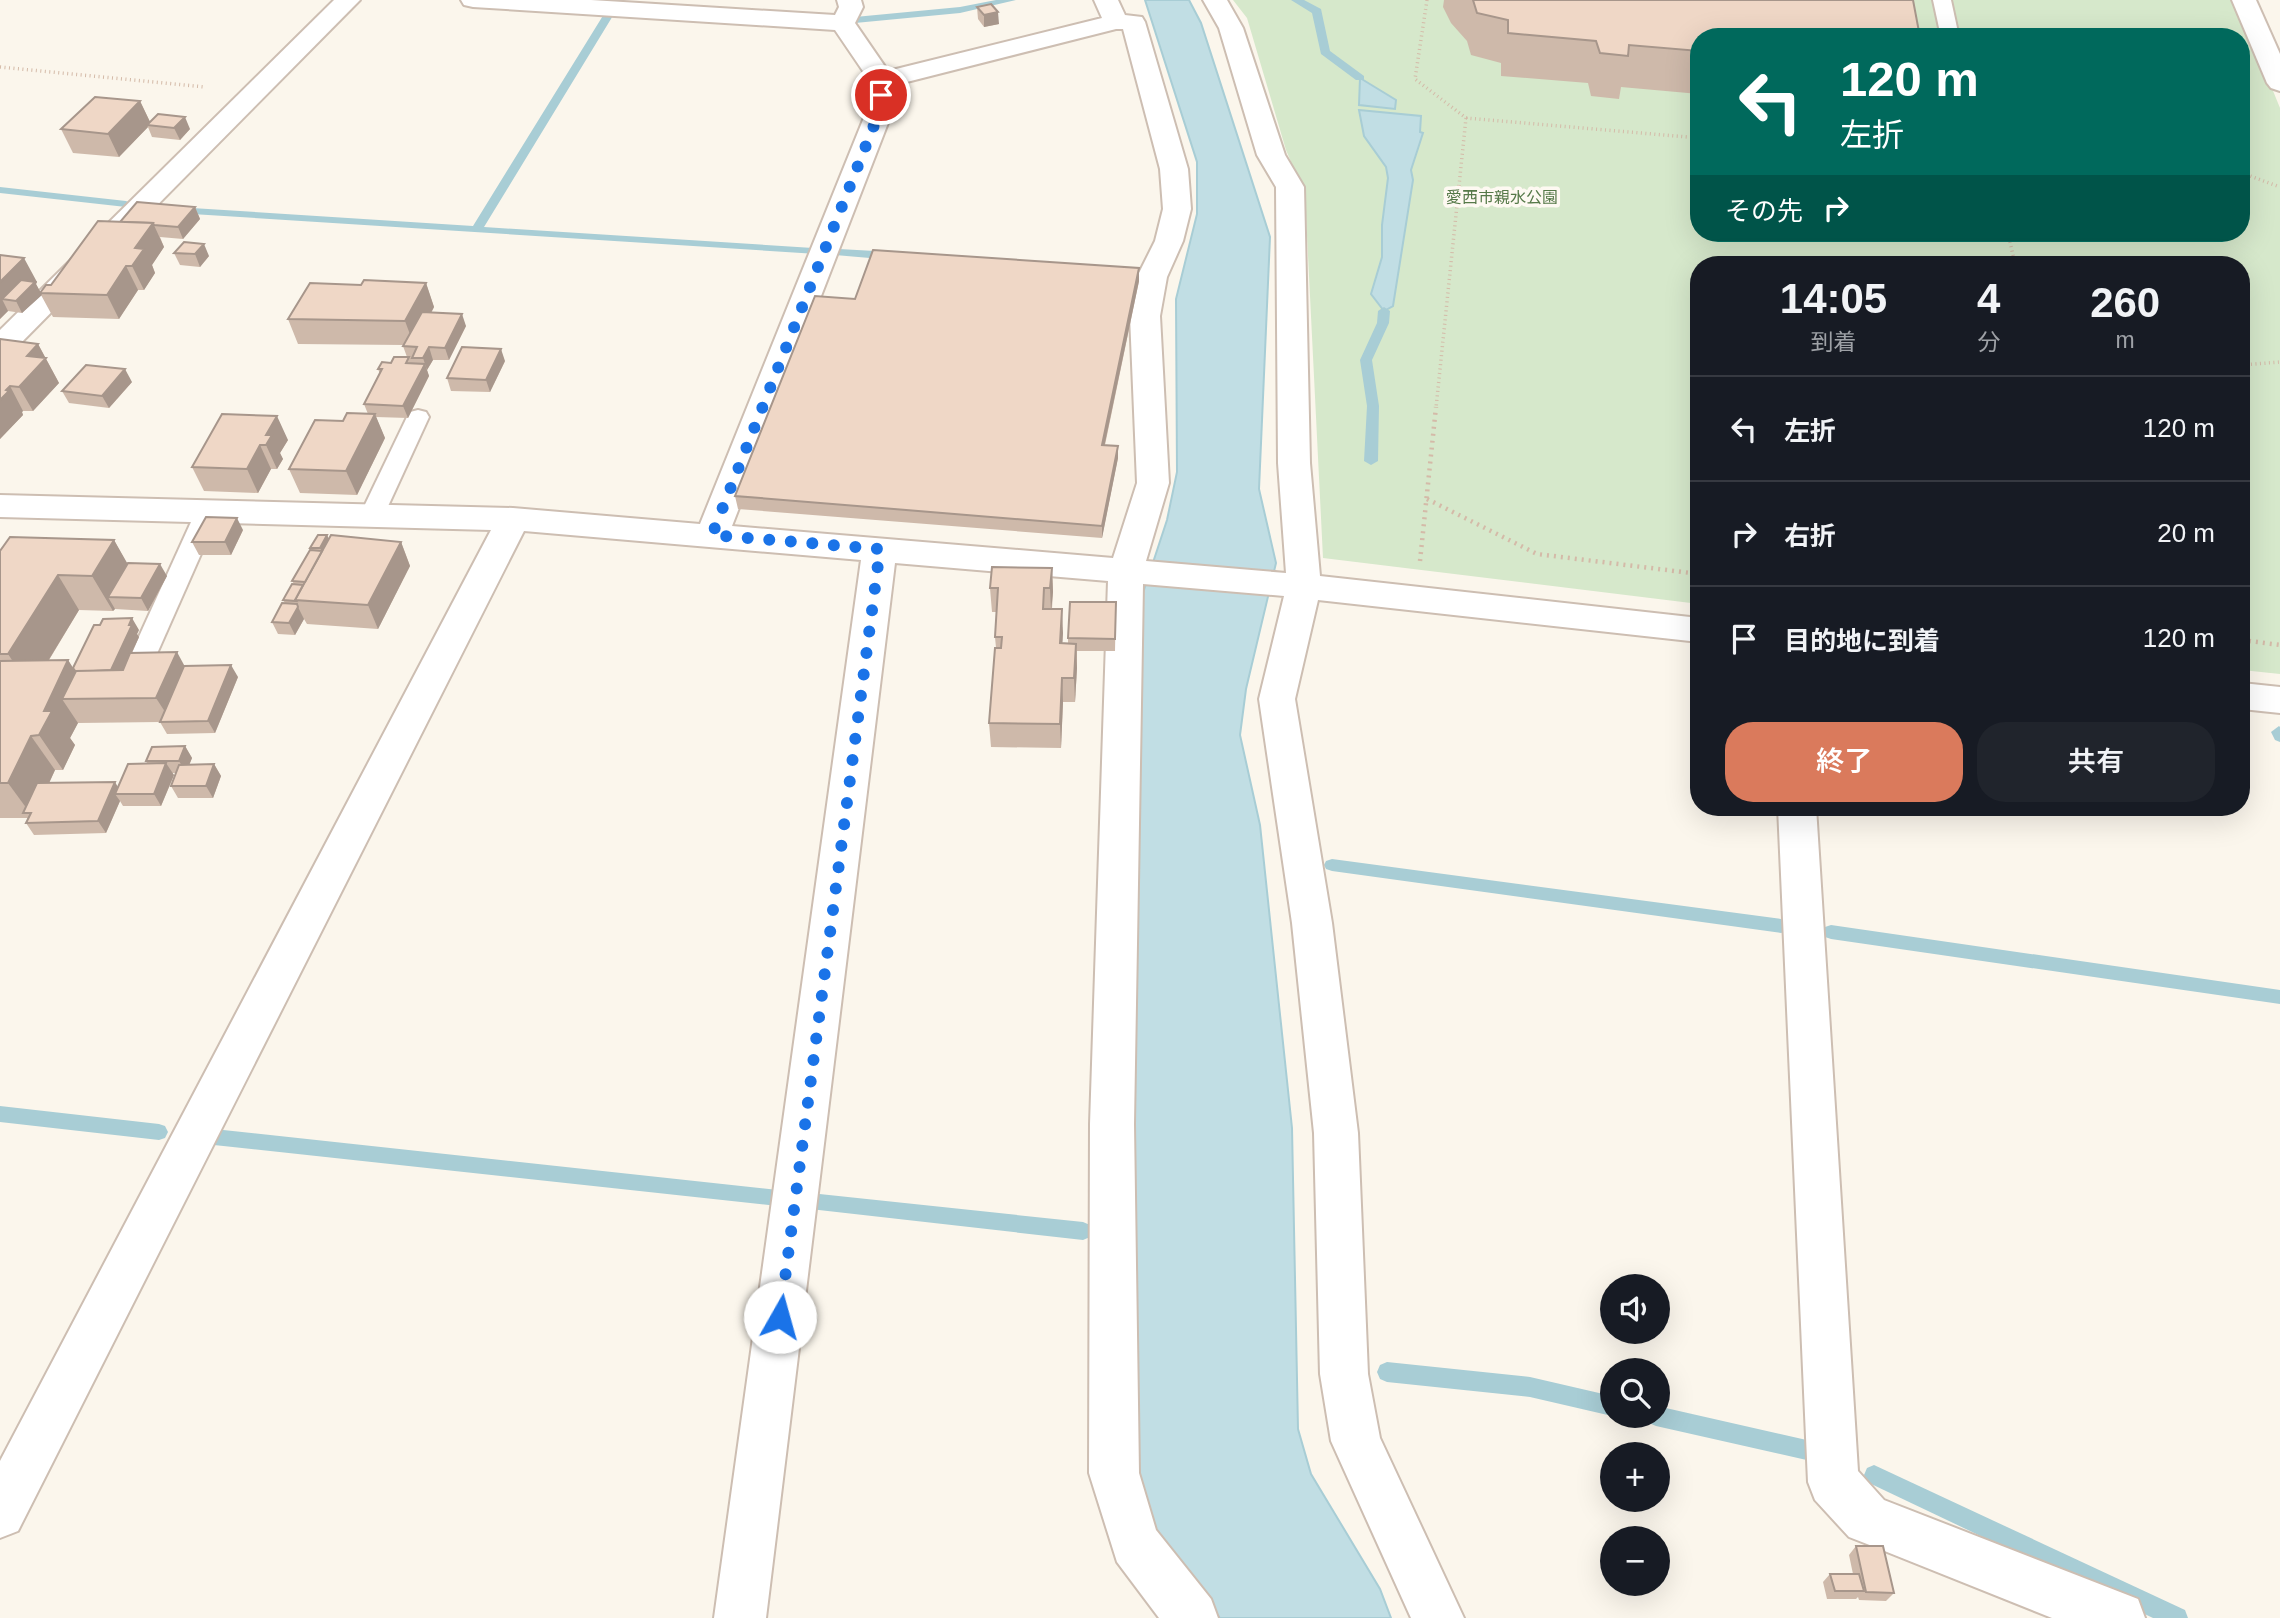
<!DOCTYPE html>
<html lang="ja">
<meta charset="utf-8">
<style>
body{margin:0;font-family:Helvetica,"Noto Sans JP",sans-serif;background:#20242c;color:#f1f3f6;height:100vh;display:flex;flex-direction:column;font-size:26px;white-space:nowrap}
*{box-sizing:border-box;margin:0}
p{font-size:23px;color:#9ea1a6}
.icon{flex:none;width:38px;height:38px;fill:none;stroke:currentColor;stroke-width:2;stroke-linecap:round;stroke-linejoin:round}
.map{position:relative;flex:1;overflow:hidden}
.sheet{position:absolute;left:1690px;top:256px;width:560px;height:560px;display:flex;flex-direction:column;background:#171b24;border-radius:28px;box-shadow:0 7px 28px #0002}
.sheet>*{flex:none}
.guide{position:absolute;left:1690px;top:28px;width:560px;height:214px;border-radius:28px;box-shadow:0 7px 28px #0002;background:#00695c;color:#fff;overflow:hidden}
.tools{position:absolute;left:1600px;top:1274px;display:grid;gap:14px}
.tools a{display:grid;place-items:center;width:70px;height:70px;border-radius:50%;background:#171b24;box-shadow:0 7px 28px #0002;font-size:35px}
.pin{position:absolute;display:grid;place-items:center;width:60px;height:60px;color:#fff;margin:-30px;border:4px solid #fff;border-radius:50%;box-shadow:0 2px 7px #0007}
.me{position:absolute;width:77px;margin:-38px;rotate:7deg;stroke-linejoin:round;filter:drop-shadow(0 0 5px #0008)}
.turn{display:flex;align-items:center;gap:24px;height:147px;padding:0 35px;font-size:32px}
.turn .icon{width:91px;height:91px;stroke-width:2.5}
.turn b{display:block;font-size:49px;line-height:60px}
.then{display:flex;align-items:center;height:66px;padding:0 35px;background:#0003;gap:14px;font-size:26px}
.eta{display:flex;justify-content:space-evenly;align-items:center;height:119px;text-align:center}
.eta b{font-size:42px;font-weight:600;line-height:49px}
.button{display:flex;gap:14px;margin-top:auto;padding:14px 35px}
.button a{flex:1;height:80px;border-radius:28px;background:#da7a5c;color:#fff;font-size:28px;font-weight:600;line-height:80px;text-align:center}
.button a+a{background:#20242c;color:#f1f3f6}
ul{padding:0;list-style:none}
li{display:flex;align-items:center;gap:21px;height:105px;padding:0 35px;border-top:2px solid #363941}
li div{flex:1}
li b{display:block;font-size:26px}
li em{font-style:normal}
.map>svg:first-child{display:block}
.green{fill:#d6e8cb;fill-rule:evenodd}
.water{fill:#c1dee4;stroke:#a8cdd5;stroke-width:2}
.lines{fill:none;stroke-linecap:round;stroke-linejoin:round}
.stream{fill:#a8cdd5;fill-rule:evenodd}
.lane-casing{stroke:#cdbeb2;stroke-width:4}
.street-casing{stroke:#cdbeb2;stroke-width:4}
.path-far1{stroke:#d4baa8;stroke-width:3.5;stroke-dasharray:1 3.5;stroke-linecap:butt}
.path{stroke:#d4baa8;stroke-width:4.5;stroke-dasharray:2 5;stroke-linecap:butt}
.lane{fill:#fff;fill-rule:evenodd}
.street{fill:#fff;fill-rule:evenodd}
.wall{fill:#ceb9aa}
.shaded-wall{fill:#a7968b}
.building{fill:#efd7c6;stroke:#a7968b;stroke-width:2}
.route{stroke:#1a73e8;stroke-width:12;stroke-dasharray:0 21.6}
.labels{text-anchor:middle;stroke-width:7;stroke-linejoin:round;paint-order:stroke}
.far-park-label{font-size:16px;fill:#567949;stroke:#fef9f2}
</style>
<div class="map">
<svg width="2280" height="1618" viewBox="0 0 2280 1618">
<rect width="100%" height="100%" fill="#fbf6ec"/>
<!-- green -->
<path class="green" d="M 1233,0 L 2236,0 L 2280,108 L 2280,674 L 2242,670 L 2242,264 L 1699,264 L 1699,604 L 1323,558 L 1305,195 L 1286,150 L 1247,18 ZM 1699,37 L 2242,37 L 2242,233 L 1699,233 Z"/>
<!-- water -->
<g class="water">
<polygon points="1145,0 1189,0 1201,23 1270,237 1259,489 1276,563 1246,689 1240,735 1260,825 1292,1128 1298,1429 1311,1474 1380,1589 1391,1618 1220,1618 1150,1527 1131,1456 1132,775 1142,596 1167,520 1177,472 1176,299 1197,214 1197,162"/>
<polygon points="1360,78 1396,100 1395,109 1359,105"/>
<polygon points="1359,110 1421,116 1420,132 1423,133 1411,170 1413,180 1393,306 1384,311 1371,294 1382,257 1382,225 1388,178 1386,167 1364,136"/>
</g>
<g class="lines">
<!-- stream -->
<g class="stream">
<polygon points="996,0 1016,0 960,13 855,23 850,20 855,17 960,7"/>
<polygon points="1291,0 1304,0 1321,9 1330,51 1364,76 1364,80 1356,80 1321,54 1312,13"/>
<polygon points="609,11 614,14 484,227 813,248 819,252 817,254 176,213 170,210 176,207 473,226 604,14"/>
<polygon points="0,187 126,201 132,204 126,207 0,193"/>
<polygon points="839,249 893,252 899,256 893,260 835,255 835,251"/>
<polygon points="1384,307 1390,311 1389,323 1372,360 1379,406 1378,461 1371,465 1364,461 1367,406 1360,360 1377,323 1378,311"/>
<polygon points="2279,726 2280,727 2280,742 2275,740 2271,732"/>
<polygon points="1332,859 1781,919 1787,921 1789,926 1787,931 1781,933 1332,871 1326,869 1324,865 1326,861"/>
<polygon points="1831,925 2280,990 2280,1004 1831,939 1825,937 1823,932 1825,927"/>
<polygon points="0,1106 159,1124 165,1126 168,1132 165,1138 159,1140 0,1122"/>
<polygon points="214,1129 778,1190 785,1192 787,1198 785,1204 778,1206 214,1145 208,1143 205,1137 208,1131"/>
<polygon points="810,1193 1083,1222 1090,1225 1092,1231 1090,1237 1083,1240 810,1209 803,1207 801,1201 803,1195"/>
<polygon points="1387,1362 1530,1377 1612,1396 1612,1416 1530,1397 1387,1382 1380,1379 1377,1372 1380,1365"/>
<polygon points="1657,1406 1811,1441 1818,1444 1821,1451 1818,1458 1811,1461 1656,1426 1649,1423 1646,1416 1657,1416"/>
<polygon points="1874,1465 2185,1610 2188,1618 2153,1618 1867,1482 1864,1475 1867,1468"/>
</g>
<defs>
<g id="lane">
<polygon points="1933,0 1951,0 1959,37 1941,37"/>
<polygon points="418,410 426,412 429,417 384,515 381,521 363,521 360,515 407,417 410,412"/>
<polygon points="208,503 217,505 220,511 144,683 140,690 131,693 122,690 118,683 196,511 199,505"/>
</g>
<g id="street">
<polygon points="334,0 360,0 11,353 0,356 0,330"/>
<path d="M 461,0 L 591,0 L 835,15 L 839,7 L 837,0 L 861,0 L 863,7 L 855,23 L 888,71 L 1102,18 L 1094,0 L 1118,0 L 1125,15 L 1142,17 L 1145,22 L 1188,169 L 1191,209 L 1183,241 L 1167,277 L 1160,316 L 1169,483 L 1146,561 L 1286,573 L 1278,463 L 1276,187 L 1257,155 L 1219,28 L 1203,0 L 1227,0 L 1243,28 L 1285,155 L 1304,187 L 1310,463 L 1320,576 L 1699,618 L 1699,642 L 1318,600 L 1295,699 L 1332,923 L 1358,1133 L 1368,1374 L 1380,1438 L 1464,1618 L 1411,1618 L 1331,1441 L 1320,1374 L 1314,1133 L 1292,923 L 1259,699 L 1284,596 L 1143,584 L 1134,1124 L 1139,1473 L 1156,1530 L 1211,1599 L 1218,1618 L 1159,1618 L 1117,1562 L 1089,1473 L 1090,1124 L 1108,581 L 895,563 L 766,1618 L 714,1618 L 861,560 L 524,531 L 18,1531 L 0,1538 L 0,1461 L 491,530 L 0,517 L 0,495 L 513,508 L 700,524 L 867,110 L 869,80 L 835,30 L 473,7 L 464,5 ZM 1116,29 L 1123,29 L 1160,169 L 1163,209 L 1155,241 L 1137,277 L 1130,316 L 1137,483 L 1113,558 L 732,526 L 893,110 L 895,85 Z"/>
<polygon points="2232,0 2256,0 2280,54 2280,91 2271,88 2267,83"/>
<polygon points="2242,683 2280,687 2280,713 2242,709"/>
<polygon points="1778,807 1816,807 1858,1471 1884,1500 2138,1599 2145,1618 2052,1618 1867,1544 1849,1537 1815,1500 1808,1482"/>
</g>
</defs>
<!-- lane casing -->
<use href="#lane" class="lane-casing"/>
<!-- street casing -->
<use href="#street" class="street-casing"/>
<!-- path-far1 -->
<g class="path-far1">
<polyline points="1427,0 1415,79 1466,118 1436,408"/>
<polyline points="0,67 205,87"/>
<polyline points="1466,118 1699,138"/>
<polyline points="2242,173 2280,187"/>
<polyline points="2008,233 2015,264"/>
<polyline points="2242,365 2280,362"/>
</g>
<!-- path -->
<g class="path">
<polyline points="1427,499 1537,554 1699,574"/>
<polyline points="1420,561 1436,407"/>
<polyline points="2242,640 2280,645"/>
</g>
<!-- lane -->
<use href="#lane" class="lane"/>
<!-- street -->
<use href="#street" class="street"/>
</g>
<!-- wall -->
<g class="wall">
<polygon points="1444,0 1913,0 1699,37 1699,94 1621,87 1619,99 1591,96 1588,83 1501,76 1501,63 1471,55 1467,41 1451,23 1443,7"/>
<polygon points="977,7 999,24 984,27 978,19"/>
<polygon points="140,101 150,122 190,129 180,140 152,137 148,127 119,157 73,153 61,129"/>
<polygon points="195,207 200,219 183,239 160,237 164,247 152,265 155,273 144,290 138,290 119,319 53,317 41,295 22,313 8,311 0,319 0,255 37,282 36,284 40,292 51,285 120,222"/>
<polygon points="174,253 209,256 200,267 180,265"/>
<polygon points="1139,281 1105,445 1118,446 1118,458 1102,538 738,509 735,496 855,299"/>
<polygon points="426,283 434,307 431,313 466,326 449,360 433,360 427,370 429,376 408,418 376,417 385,438 357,495 300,493 289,469 343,421 368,414 364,404 380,374 378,369 391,363 407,357 403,346 404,345 298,344 288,319 361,285"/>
<polygon points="0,339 38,344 59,383 33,411 23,411 22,412 23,415 0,439"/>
<polygon points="505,361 490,392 451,391 447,378"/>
<polygon points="132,382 109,408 69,403 62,391"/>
<polygon points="222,414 288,440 280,453 283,459 277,469 271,469 258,493 204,491 192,467"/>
<polygon points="243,530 231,555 199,555 192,542"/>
<polygon points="327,535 329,539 401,542 410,566 378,629 307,624 304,619 295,635 278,634 272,622 285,603 283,600 294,584 292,581 312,550 310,548"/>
<polygon points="114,540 127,564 167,576 148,611 115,609 113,611 79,610 49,660 68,660 73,668 139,630 137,634 139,637 132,653 184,666 238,677 215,733 167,734 160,722 78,723 70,738 75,745 63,770 55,770 49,783 118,788 147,763 146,761 185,746 192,758 189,765 214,764 221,776 213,798 178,798 171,786 176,773 172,773 174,775 161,806 123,806 120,801 106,833 34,835 26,823 28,819 27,818 0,818 0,551"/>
<polygon points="1052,568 1053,592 1052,609 1063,633 1062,643 1068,643 1068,638 1116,602 1115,651 1077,651 1077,668 1075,702 1063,702 1061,748 991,747 989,723 996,648 995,637 997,612 992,612 990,588"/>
<polygon points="1856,1546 1894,1593 1886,1601 1859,1600 1858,1597 1856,1599 1827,1599 1823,1582 1830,1574 1853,1574 1849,1555"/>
</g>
<!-- shaded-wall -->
<g class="shaded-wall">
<polygon points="998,12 999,24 984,27 984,15"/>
<polygon points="140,101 151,124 147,125 148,127 119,157 108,134"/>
<polygon points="185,117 190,129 180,140 174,128"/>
<polygon points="195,207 200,219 183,239 178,227"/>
<polygon points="153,223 164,247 152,265 155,273 144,290 132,266 135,248"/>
<polygon points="204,244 209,256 200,267 195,254"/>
<polygon points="24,258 37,282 36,284 42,295 22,313 16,301 2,299 8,311 0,319 0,282"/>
<polygon points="126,266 138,290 119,319 107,295"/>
<polygon points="1139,268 1139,281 1102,457 1102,445"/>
<polygon points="426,283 434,307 414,345 405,321"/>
<polygon points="462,314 466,326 449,360 445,348"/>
<polygon points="38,344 59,383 33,411 19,387 27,356"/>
<polygon points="429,347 433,360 427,370 423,358"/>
<polygon points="501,349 505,361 490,392 486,380"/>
<polygon points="425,364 429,376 408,418 403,406"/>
<polygon points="125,369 132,382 109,408 102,396"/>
<polygon points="10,386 23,411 22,412 23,415 0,439 0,400"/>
<polygon points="375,414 385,438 357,495 346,471"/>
<polygon points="277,416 288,440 280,453 283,459 277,469 266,445 266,435"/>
<polygon points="260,445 271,469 258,493 247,469"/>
<polygon points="1118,446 1118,458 1102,538 1102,526"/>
<polygon points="237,518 243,530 231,555 225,542"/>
<polygon points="327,535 333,548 325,559 320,548"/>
<polygon points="114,540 134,575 108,597 115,609 113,611 92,576"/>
<polygon points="401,542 410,566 378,629 368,605"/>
<polygon points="160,564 167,576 148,611 141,598"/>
<polygon points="1052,568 1053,592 1051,612 1050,588"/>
<polygon points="58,575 79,610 31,689 8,654"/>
<polygon points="298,607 304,619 295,635 289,623"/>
<polygon points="1062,609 1063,633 1061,668 1060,643"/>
<polygon points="132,618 139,630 137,634 139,637 116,687 103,680"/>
<polygon points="1076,644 1077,668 1075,702 1074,678"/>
<polygon points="177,652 190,676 171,721 156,698"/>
<polygon points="68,660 90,695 62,699 78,723 70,738 75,745 63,770 39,735 44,711"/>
<polygon points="231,665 238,677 215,733 208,721"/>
<polygon points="1062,678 1063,702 1061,748 1060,724"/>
<polygon points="31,736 55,770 34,816 30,813 8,783"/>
<polygon points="185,746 192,758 186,773 179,761"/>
<polygon points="166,763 174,775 161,806 154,794"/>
<polygon points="214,764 221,776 213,798 206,786"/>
<polygon points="115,782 122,794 115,794 120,801 106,833 98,821"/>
</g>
<!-- building -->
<g class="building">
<polygon points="1473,0 1913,0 1920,37 1699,37 1699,51 1629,45 1628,56 1600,53 1596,41 1508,33 1508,20 1477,13"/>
<polygon points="991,4 998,12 984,15 977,7"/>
<polygon points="95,97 140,101 108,134 61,129"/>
<polygon points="158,114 185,117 174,128 147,125"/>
<polygon points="137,202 195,207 178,227 154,225 153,223 120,222"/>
<polygon points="98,221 153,223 135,248 144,249 132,266 126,266 107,295 40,293 46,285 51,285"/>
<polygon points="184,242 204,244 195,254 174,253"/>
<polygon points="873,250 1139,268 1102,445 1118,446 1102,526 735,496 815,296 855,299"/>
<polygon points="0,255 24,258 0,282"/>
<polygon points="21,280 35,282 16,301 2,299"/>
<polygon points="364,280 426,283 405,321 288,319 310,283 361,285"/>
<polygon points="422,312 462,314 445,348 429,347 423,358 412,358 417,347 403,346"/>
<polygon points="0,339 38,344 27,356 46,358 19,387 10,386 6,390 9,391 0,400"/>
<polygon points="462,347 501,349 486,380 447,378"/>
<polygon points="394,357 409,357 406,363 425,364 403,406 364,404 382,369 378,369 382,362 391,363"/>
<polygon points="86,365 125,369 102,396 62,391"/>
<polygon points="347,413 375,414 346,471 289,469 315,420 343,421"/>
<polygon points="222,414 277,416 266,435 272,435 266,445 260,445 247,469 192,467"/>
<polygon points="206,517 237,518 225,542 192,542"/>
<polygon points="318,535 327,535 320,548 310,548"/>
<polygon points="331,535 401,542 368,605 295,600"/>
<polygon points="10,537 114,540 92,576 58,575 8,654 0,654 0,551"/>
<polygon points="310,550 322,551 305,582 292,581"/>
<polygon points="128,563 160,564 141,598 108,597"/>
<polygon points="992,567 1052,568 1050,588 1044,588 1043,609 1062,609 1060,643 1076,644 1074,678 1062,678 1060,724 989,723 995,648 1001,648 1002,637 995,637 998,588 990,588"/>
<polygon points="292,584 303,585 295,600 296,601 283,600"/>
<polygon points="1070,602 1116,602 1115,639 1068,638"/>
<polygon points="282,603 297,604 298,607 289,623 272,622"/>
<polygon points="132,618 129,625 132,625 111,670 76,672 73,668 94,625 100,625 103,619"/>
<polygon points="177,652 156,698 62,699 76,671 123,670 130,653"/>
<polygon points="68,660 44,711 52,711 39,735 31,736 8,783 0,783 0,661"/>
<polygon points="231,665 208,721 160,722 184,666"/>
<polygon points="185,746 179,761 146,761 152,747"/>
<polygon points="166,763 154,794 115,794 128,764"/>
<polygon points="214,764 206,786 171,786 179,765"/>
<polygon points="115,782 98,821 26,823 31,813 23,813 37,783"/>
<polygon points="1856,1546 1883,1546 1894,1593 1866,1592"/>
<polygon points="1830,1574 1859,1574 1864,1591 1835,1591"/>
</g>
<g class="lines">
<!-- route -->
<polyline class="route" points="780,1317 880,549 712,535 880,110 881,95"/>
</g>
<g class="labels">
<!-- far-park labels -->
<g class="far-park-label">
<text x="1502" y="203">愛西市親水公園</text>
</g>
</g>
</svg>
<div class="tools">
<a><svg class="icon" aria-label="sound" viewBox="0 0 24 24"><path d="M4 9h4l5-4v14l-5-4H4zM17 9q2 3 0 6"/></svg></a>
<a><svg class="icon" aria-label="search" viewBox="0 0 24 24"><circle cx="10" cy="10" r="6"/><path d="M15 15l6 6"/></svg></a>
<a>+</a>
<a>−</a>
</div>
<div class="pin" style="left:881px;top:95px;background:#d93025"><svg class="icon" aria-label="arrive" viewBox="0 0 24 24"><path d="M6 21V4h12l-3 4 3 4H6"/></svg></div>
<svg class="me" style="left:780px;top:1317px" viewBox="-20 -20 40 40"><circle r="19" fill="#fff"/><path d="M0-13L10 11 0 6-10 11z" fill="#1a73e8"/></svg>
<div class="guide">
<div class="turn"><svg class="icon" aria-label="left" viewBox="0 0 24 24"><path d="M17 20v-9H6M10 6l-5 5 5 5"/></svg><div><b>120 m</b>左折</div></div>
<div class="then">その先<svg class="icon" aria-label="right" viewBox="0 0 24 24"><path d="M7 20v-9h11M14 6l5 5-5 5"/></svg></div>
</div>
<section class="sheet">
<div class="eta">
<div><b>14:05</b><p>到着</p></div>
<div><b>4</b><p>分</p></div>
<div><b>260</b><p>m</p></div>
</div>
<ul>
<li><svg class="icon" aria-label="left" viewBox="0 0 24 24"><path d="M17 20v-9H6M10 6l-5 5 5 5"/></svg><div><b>左折</b></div><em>120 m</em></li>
<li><svg class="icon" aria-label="right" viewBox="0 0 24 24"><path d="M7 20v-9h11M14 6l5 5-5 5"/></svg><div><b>右折</b></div><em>20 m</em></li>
<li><svg class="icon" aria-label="arrive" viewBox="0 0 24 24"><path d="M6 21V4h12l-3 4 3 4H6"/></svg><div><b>目的地に到着</b></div><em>120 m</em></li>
</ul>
<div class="button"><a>終了</a><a>共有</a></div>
</section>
</div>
